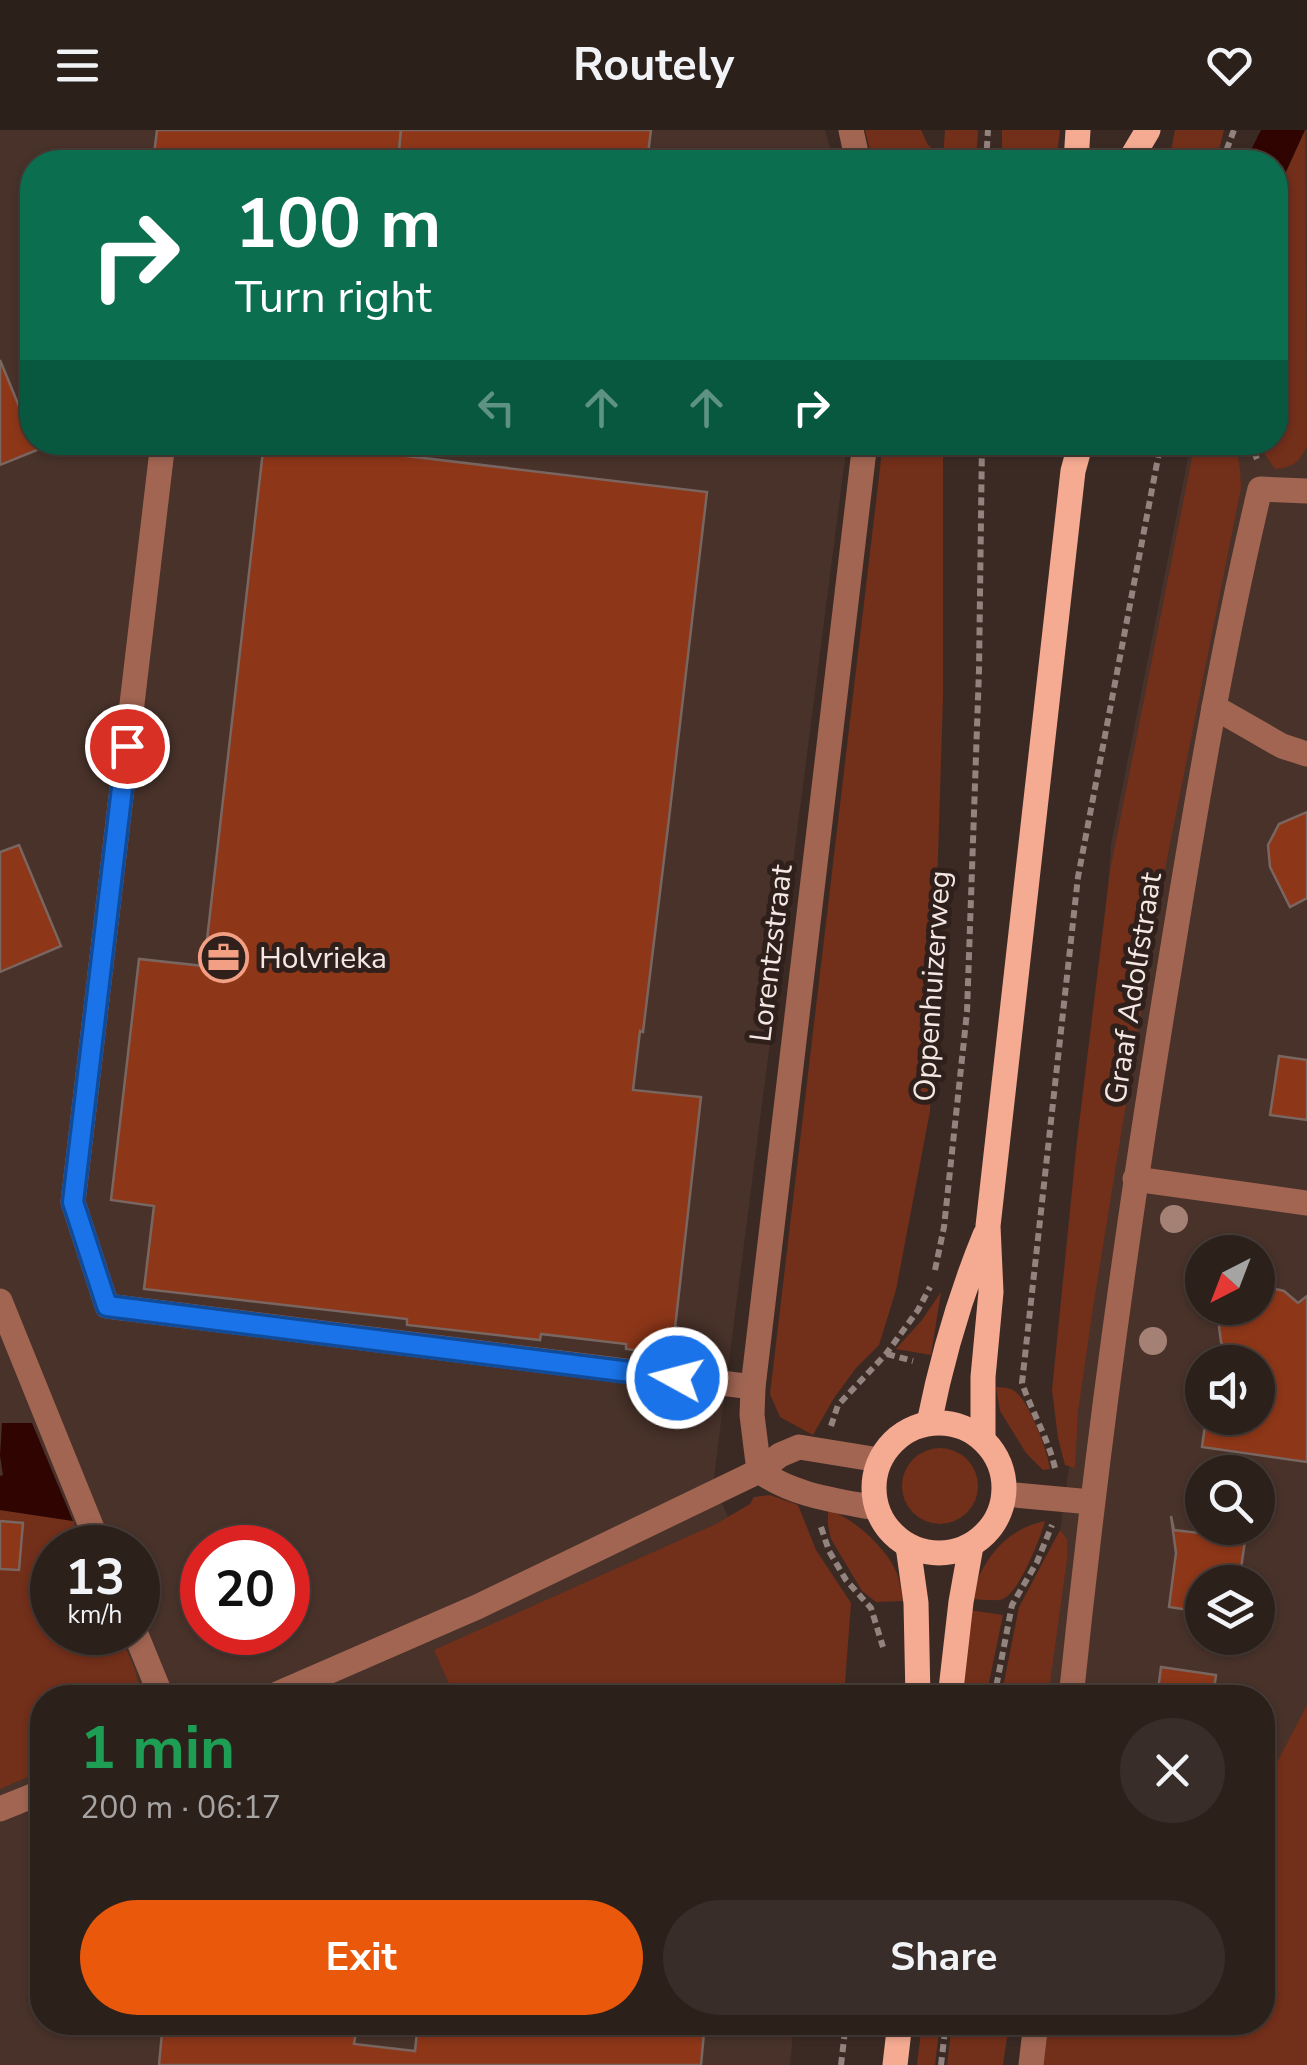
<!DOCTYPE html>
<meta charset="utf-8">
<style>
body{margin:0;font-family:"Nunito Sans",sans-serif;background:#382d28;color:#f1f3f6;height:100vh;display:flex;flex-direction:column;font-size:38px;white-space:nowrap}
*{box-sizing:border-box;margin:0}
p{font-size:32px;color:#a6a3a3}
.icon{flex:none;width:55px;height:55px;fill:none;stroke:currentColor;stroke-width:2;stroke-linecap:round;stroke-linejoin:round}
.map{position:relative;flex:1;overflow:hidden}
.side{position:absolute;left:30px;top:1555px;width:1245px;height:350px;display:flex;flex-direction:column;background:#2c201b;border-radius:40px;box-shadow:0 2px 8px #0004,0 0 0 2px #483e3a}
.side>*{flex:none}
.top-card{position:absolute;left:20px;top:20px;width:1268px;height:305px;border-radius:40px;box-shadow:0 2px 8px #0004,0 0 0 2px #483e3a;background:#0b6e4f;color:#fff;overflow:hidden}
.needle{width:65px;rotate:222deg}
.buttons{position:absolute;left:1185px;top:1105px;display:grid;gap:20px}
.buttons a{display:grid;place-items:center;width:90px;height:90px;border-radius:50%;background:#2c201b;box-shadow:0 2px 8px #0004,0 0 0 2px #483e3a;font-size:50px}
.speed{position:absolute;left:30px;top:1395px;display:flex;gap:20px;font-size:50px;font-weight:700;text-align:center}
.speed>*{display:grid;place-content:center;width:130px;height:130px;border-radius:50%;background:#2c201b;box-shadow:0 2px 8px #0004,0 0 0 2px #483e3a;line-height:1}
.speed small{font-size:25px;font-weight:400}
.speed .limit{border:15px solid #d22;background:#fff;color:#111}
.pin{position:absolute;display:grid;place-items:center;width:85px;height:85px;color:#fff;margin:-42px;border:5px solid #fff;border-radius:50%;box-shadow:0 2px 10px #0007}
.me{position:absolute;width:110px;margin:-55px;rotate:277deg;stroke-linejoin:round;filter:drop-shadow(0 0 8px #0008)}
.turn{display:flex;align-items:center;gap:35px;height:210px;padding:0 50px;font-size:45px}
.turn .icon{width:130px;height:130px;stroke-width:2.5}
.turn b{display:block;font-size:70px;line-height:85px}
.lanes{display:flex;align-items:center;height:95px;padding:0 50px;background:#0003;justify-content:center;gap:50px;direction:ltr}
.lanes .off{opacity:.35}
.round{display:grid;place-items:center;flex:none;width:105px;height:105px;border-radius:52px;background:#382d28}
.headline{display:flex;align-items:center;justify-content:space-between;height:170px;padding:0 50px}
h1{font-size:60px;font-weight:700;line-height:75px;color:#1e9e55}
.action{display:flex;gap:20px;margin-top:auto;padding:20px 50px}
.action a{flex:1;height:115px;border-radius:60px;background:#ea580c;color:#fff;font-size:40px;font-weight:700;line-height:115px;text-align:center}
.action a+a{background:#382d28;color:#f1f3f6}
header{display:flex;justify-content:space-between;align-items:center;height:130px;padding:0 50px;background:#2c201b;font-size:45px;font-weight:700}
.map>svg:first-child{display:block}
.built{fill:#48322a;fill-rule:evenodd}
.green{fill:#722f1a}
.water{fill:#300400}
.building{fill:#8d3618;stroke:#7a6660;stroke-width:2.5}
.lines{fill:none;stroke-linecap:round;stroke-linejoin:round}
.path{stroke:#92837f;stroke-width:6;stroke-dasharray:8 5;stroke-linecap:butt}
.minor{stroke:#a16552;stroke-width:25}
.major{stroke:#f5aa92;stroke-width:25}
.tree{fill:#a58175}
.route-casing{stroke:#114b97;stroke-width:25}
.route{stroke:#1a73e8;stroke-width:18}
.labels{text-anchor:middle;stroke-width:10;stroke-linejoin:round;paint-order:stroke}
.street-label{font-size:30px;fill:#f4e8e5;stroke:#30201b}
.poi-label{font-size:30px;fill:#f4e8e5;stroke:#30201b;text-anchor:start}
</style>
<header><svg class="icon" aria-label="menu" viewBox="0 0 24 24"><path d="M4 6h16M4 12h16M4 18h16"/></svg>Routely<svg class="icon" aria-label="heart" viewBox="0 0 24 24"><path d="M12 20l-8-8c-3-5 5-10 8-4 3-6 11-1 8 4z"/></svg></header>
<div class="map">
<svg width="1307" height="1935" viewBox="0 0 1307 1935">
<rect width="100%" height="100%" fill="#3b2a24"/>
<!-- built -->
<g class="built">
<path d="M 0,0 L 825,0 L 834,32 L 32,32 L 32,312 L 847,313 L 713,1355 L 814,1567 L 42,1568 L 42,1892 L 794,1893 L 790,1935 L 0,1935 ZM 52,1418 L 138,1418 L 138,1502 L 52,1502 ZM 202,1418 L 288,1418 L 288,1502 L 202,1502 Z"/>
<path d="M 1278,0 L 1307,0 L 1307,1619 L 1263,1704 L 1262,1568 L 1037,1568 L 1070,1330 L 1111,714 L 1191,313 L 1275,312 L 1275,32 ZM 1202,1122 L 1258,1122 L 1258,1178 L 1202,1178 ZM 1202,1232 L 1258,1232 L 1258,1288 L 1202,1288 ZM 1202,1342 L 1258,1342 L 1258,1398 L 1202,1398 ZM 1202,1452 L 1258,1452 L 1258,1508 L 1202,1508 Z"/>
</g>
<!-- green -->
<g class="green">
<polygon points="865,0 921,0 928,15 943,27 945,0 978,0 976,31 945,28 944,32 873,32"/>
<polygon points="1002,0 1060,0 1056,32 1002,32"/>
<polygon points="1175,0 1224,0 1216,32 1169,32"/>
<path d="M 1305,0 L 1307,316 C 1300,332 1292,338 1275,339 L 1257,313 L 1275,312 L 1275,66 Z"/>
<polygon points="883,313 943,313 943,567 930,981 896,1160 879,1215 856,1238 834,1268 813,1305 780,1287 770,1264"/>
<path d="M 1195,313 C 1236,312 1240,316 1241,358 L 1159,769 L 1093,1178 L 1078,1282 L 1075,1338 L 1065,1335 L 1058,1308 L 1052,1260 L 1077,1011 L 1110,741 Z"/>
<polygon points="941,1162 931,1225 896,1219 922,1190"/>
<path d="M 996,1257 C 1004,1258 1012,1257 1018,1264 C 1031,1277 1048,1322 1050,1339 L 1043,1340 L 1026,1323 L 1000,1281 Z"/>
<circle cx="940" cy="1356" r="38"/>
<polygon points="770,1365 798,1375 816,1420 851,1473 844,1567 460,1568 451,1558 434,1520 716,1394 750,1374 754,1367"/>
<polygon points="0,1380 73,1391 83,1417 52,1418 52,1502 119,1503 135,1540 142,1567 42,1568 42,1641 0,1659"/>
<path d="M 828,1380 C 852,1387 884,1416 895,1439 C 900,1449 901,1460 903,1471 L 876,1472 L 862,1461 L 831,1409 L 828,1395 Z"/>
<path d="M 1045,1391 C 1041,1407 1019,1463 1003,1469 C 994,1472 980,1469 971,1469 C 981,1431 1005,1399 1045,1391 Z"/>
<polygon points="1060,1400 1067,1409 1067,1430 1048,1567 1001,1567 1019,1477"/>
<polygon points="969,1480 1003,1485 986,1567 962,1568"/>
<polygon points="1307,1575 1307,1935 1040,1935 1044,1893 1262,1892 1263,1659"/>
<polygon points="922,1893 940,1893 935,1935 917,1935"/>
<polygon points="952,1893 1009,1893 1003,1935 947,1935"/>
</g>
<!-- water -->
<g class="water">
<polygon points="1261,0 1305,0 1275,66 1275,32 1245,32"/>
<polygon points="2,1293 32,1293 73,1391 0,1380 0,1346 3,1345 0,1326"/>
</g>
<!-- building -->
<g class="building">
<polygon points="157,0 401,0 398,32 153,32"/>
<polygon points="401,0 651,0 647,32 398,32"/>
<polygon points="0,230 37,320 0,335"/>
<polygon points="264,312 290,312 707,362 670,680 643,902 640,901 633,960 701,967 672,1225 626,1219 626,1214 541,1204 540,1210 407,1195 407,1189 144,1159 154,1076 111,1070 139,829 204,836"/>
<polygon points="1307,682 1307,768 1290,777 1270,737 1268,715 1279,694"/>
<polygon points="19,715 61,816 0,842 0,722"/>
<polygon points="1279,926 1307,930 1307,990 1270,985"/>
<polygon points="1262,1156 1284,1161 1298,1173 1307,1166 1307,1332 1202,1317 1206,1288 1258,1288 1258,1232 1218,1232 1227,1225 1221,1212 1219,1197 1226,1178 1258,1178 1258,1157"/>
<polygon points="1171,1386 1174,1400 1199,1403 1201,1396 1246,1404 1239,1452 1202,1452 1202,1482 1169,1477 1176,1423"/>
<polygon points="0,1391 23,1393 19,1440 0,1439"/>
<polygon points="1161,1537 1216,1545 1213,1568 1157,1568"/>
<polygon points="163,1892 281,1892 356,1901 354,1914 415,1921 418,1892 705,1892 701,1935 159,1935"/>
</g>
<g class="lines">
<!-- path -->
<g class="path">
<polyline points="986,32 988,0"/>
<polyline points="1222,32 1234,0"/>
<polyline points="1249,312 1257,329"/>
<polyline points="935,1140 944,1097 967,882 979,540 982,312"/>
<polyline points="887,1224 913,1231"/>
<polyline points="831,1296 838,1275 886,1224 918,1180 930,1157"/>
<path d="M 1055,1338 C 1048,1308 1032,1282 1022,1253 L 1078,747 L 1161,312"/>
<polyline points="821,1397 829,1421 846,1450 871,1478 883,1517"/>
<polyline points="994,1568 1012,1475 1037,1432 1052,1395"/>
<polyline points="841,1935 846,1892"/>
<polyline points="941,1935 946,1892"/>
</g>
<!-- minor -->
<g class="minor">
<polyline points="851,0 858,32"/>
<polyline points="163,312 73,1072 107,1176 753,1257"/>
<path d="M 865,312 L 753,1257 L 752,1285 L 759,1341 C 795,1366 834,1370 876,1378"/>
<polyline points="1214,577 1282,616 1307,624"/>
<polyline points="1135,1049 1307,1073"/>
<polyline points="0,1171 100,1418"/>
<polyline points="1004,1364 1091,1372"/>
<polyline points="135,1502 162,1568"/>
<polyline points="268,1568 477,1477 759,1341 780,1325 799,1317 879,1330"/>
<path d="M 1071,1568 C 1096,1324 1129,1083 1169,841 C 1195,680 1222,518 1260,359 L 1307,361"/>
<polyline points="0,1679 42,1662"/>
<polyline points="1031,1935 1036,1892"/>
</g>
<!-- major -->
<g class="major">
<polyline points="1076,32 1078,0"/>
<polyline points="1129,32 1148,0"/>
<circle cx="939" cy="1358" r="65"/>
<path d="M 929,1293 C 942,1228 960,1166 985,1105"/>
<polyline points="983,1308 983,1247 991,1162 988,1096 1073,341 1081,312"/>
<polyline points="908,1416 916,1473 918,1568"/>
<polyline points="950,1568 961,1472 971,1416"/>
<polyline points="895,1935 900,1892"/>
</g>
</g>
<!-- trees -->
<g class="tree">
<circle cx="1174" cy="1089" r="14"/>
<circle cx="1153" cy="1211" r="14"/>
</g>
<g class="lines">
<defs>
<polyline id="route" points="127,616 73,1072 107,1176 677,1248"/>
</defs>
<!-- route casing -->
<use href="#route" class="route-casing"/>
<!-- route -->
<use href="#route" class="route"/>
</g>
<!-- icons -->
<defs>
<symbol id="office-ring" viewBox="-11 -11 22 22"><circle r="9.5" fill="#30201b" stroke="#f39f84" stroke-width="1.5"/><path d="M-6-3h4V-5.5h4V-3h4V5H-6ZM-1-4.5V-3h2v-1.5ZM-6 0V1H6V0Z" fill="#f39f84"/></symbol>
</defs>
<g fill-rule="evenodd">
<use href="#office-ring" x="196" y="800" width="55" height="55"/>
</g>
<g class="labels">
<!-- street labels -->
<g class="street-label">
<text transform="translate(771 823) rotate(-83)" y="10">Lorentzstraat</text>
<text transform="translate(932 856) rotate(-86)" y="10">Oppenhuizerweg</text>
<text transform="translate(1133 858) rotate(-81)" y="10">Graaf Adolfstraat</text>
</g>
<!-- poi labels -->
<g class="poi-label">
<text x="259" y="838">Holvrieka</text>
</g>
</g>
</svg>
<div class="buttons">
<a><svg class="needle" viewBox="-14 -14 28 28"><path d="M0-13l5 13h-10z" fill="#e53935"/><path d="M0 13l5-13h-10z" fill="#a6a3a3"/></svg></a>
<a><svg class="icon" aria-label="sound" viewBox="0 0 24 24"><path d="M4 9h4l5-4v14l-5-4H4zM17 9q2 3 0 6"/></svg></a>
<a><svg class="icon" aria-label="search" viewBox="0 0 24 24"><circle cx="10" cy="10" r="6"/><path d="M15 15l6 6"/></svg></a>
<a><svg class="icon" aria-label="layers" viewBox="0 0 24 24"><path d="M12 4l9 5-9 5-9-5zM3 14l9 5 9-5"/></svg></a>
</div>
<div class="speed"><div>13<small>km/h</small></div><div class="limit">20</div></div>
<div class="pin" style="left:127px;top:616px;background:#d93025"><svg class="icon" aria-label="arrive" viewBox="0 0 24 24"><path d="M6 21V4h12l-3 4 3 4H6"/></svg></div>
<svg class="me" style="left:677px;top:1248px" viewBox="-20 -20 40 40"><circle r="17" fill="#1a73e8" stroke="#fff" stroke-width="3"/><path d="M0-11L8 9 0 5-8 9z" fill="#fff"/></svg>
<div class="top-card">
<div class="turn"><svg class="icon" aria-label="right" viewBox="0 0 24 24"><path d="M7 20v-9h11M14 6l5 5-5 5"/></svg><div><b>100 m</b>Turn right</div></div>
<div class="lanes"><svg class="icon off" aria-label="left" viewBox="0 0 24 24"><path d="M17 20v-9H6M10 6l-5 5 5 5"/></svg><svg class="icon off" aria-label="ahead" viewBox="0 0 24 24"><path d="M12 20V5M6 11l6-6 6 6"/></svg><svg class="icon off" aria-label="ahead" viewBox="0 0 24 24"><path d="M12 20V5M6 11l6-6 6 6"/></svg><svg class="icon" aria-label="right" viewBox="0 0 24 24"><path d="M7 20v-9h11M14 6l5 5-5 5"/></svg></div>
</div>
<section class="side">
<div class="headline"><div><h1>1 min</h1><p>200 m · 06:17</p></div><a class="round"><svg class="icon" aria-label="close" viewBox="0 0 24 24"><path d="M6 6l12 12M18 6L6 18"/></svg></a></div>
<div class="action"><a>Exit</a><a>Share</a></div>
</section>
</div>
